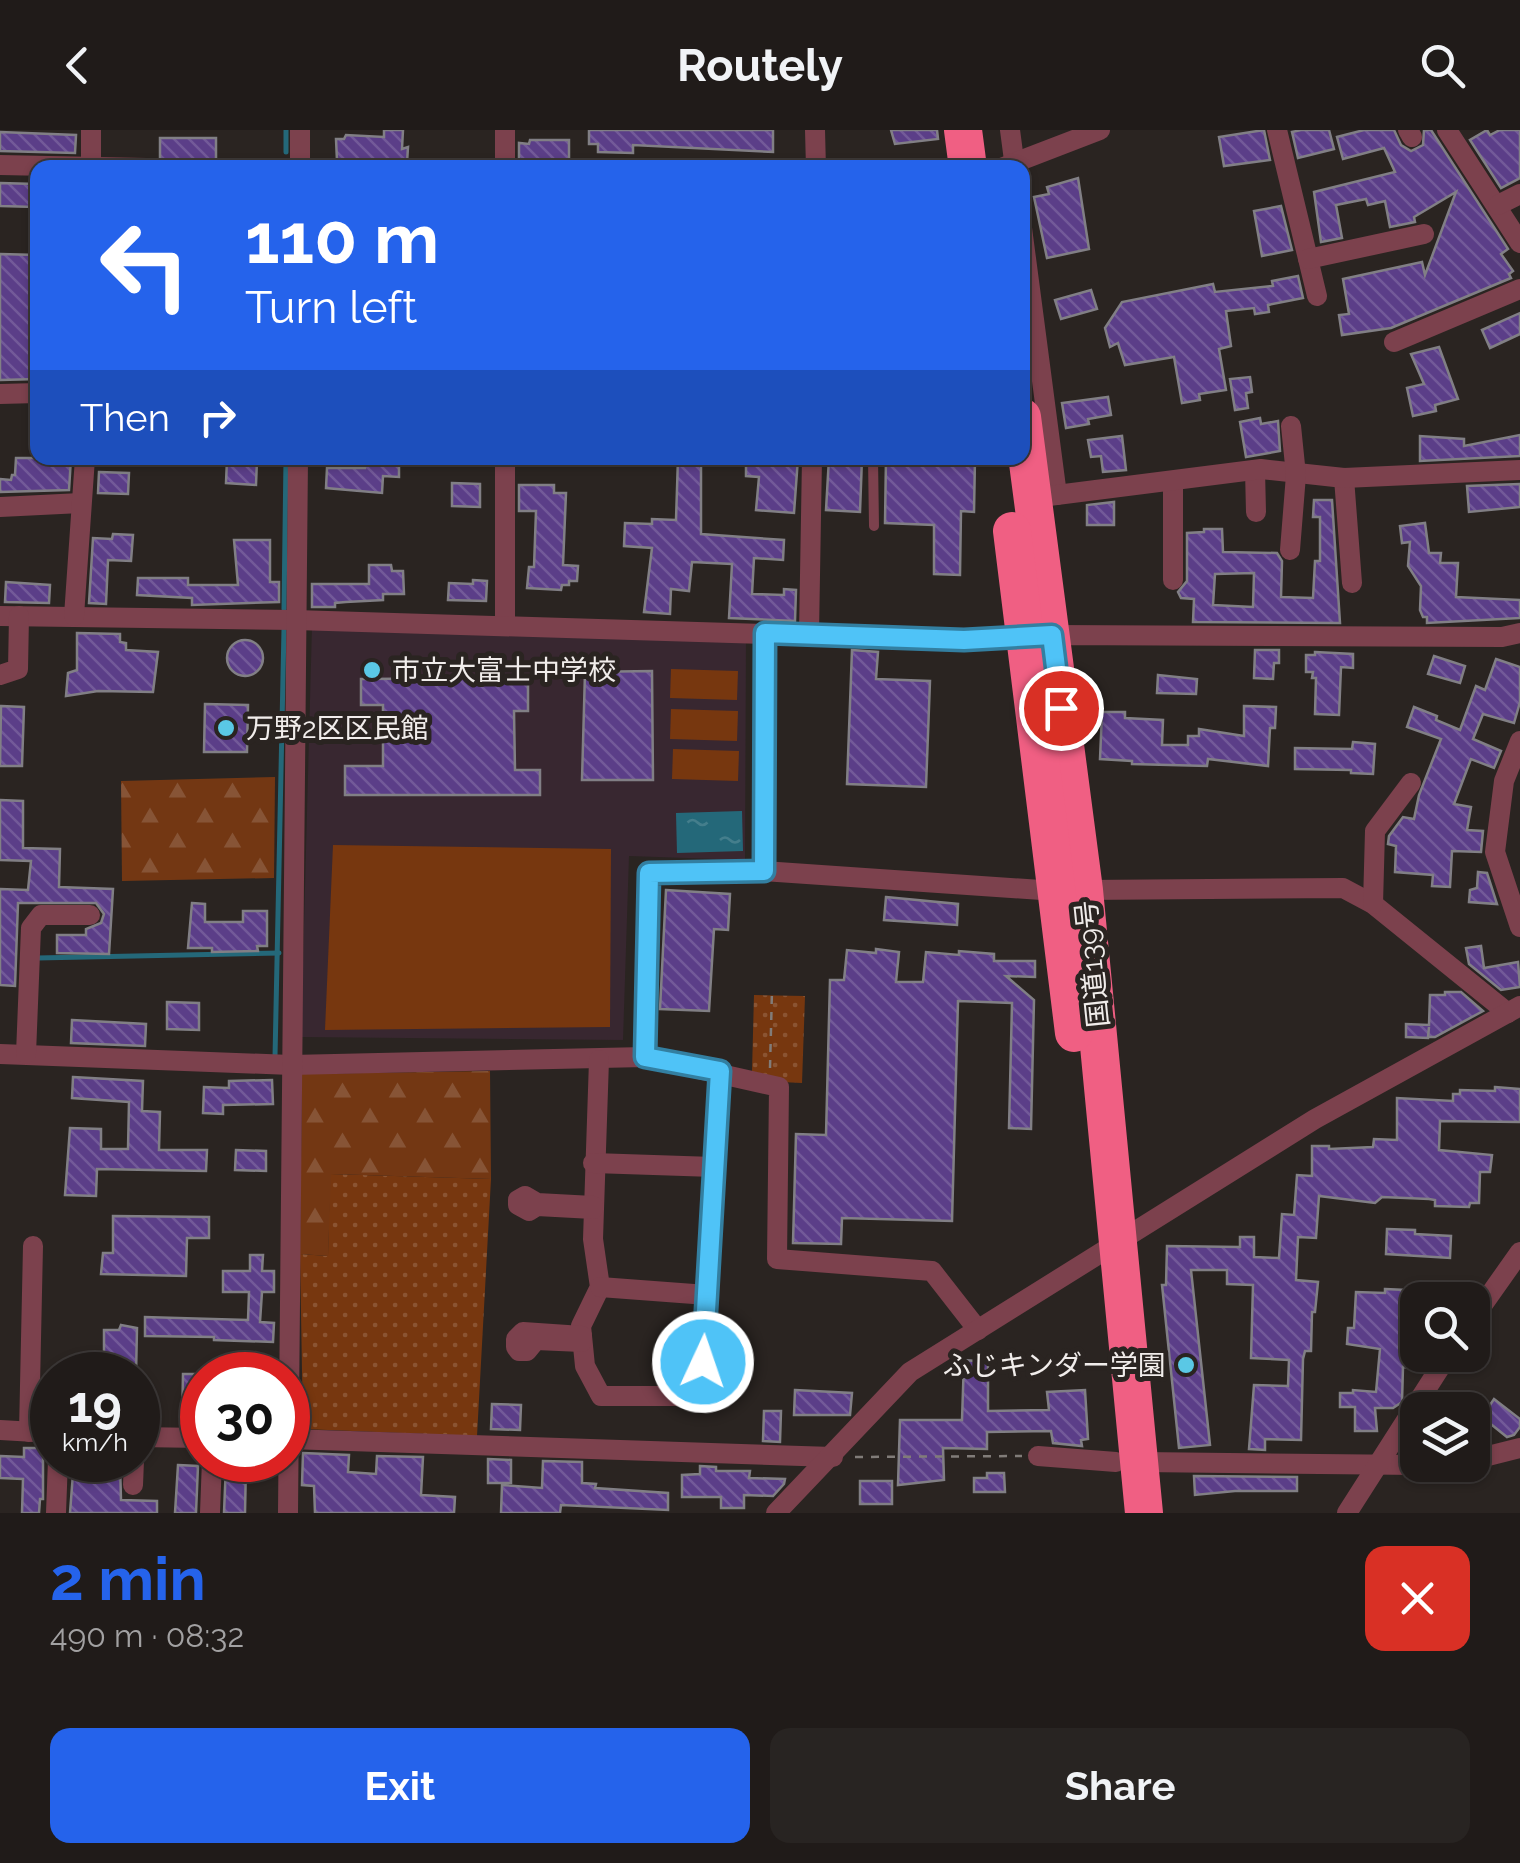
<!DOCTYPE html>
<meta charset="utf-8">
<style>
body{margin:0;font-family:Raleway,"Noto Sans JP",sans-serif;background:#282422;color:#f1f3f6;height:100vh;display:flex;flex-direction:column;font-size:38px;white-space:nowrap}
*{box-sizing:border-box;margin:0}
p{font-size:32px;color:#a2a1a2}
.icon{flex:none;width:55px;height:55px;fill:none;stroke:currentColor;stroke-width:2;stroke-linecap:round;stroke-linejoin:round}
.map{position:relative;height:1383px;overflow:hidden}
.side{display:flex;flex-direction:column;background:#201b19;flex:1}
.side>*{flex:none}
.hud{position:absolute;left:30px;top:30px;width:1000px;height:305px;border-radius:20px;box-shadow:0 2px 8px #0004,0 0 0 2px #3d3938;background:#2563eb;color:#fff;overflow:hidden}
.controls{position:absolute;left:1400px;top:1152px;display:grid;gap:20px}
.controls a{display:grid;place-items:center;width:90px;height:90px;border-radius:20px;background:#201b19;box-shadow:0 2px 8px #0004,0 0 0 2px #3d3938;font-size:50px}
.speed{position:absolute;left:30px;top:1222px;display:flex;gap:20px;font-size:50px;font-weight:700;text-align:center}
.speed>*{display:grid;place-content:center;width:130px;height:130px;border-radius:50%;background:#201b19;box-shadow:0 2px 8px #0004,0 0 0 2px #3d3938;line-height:1}
.speed small{font-size:25px;font-weight:400}
.speed .limit{border:15px solid #d22;background:#fff;color:#111}
.pin{position:absolute;display:grid;place-items:center;width:85px;height:85px;color:#fff;margin:-42px;border:5px solid #fff;border-radius:50%;box-shadow:0 2px 10px #0007}
.me{position:absolute;width:110px;margin:-55px;rotate:3deg;stroke-linejoin:round;filter:drop-shadow(0 0 8px #0008)}
.turn{display:flex;align-items:center;gap:35px;height:210px;padding:0 50px;font-size:45px}
.turn .icon{width:130px;height:130px;stroke-width:2.5}
.turn b{display:block;font-size:70px;line-height:85px}
.then{display:flex;align-items:center;height:95px;padding:0 50px;background:#0003;gap:20px;font-size:38px}
.round{display:grid;place-items:center;flex:none;width:105px;height:105px;border-radius:20px;background:#282422}
.summary{display:flex;align-items:center;justify-content:space-between;height:170px;padding:0 50px}
h1{font-size:60px;font-weight:700;line-height:75px;color:#2563eb}
.action{display:flex;gap:20px;margin-top:auto;padding:20px 50px}
.action a{flex:1;height:115px;border-radius:20px;background:#2563eb;color:#fff;font-size:40px;font-weight:700;line-height:115px;text-align:center}
.action a+a{background:#282422;color:#f1f3f6}
header{display:flex;justify-content:space-between;align-items:center;height:130px;padding:0 50px;background:#201b19;font-size:45px;font-weight:700}
.map>svg:first-child{display:block}
.education{fill:#382730}
.grass{fill:url(#grass-dots)}
.forest{fill:url(#forest-firs)}
.pitch{fill:#77370f}
.water{fill:url(#water-ripples)}
.lines{fill:none;stroke-linecap:round;stroke-linejoin:round}
.stream{stroke:#246879;stroke-width:5}
.building{fill:url(#building-back-hatch);stroke:#817f85;stroke-width:2.5;fill-rule:evenodd}
.path{stroke:#817c79;stroke-width:2.5;stroke-dasharray:8 8;stroke-linecap:butt}
.lane{stroke:#7c414d;stroke-width:10}
.street{stroke:#7c414d;stroke-width:20}
.highway{stroke:#f05f83;stroke-width:38}
.route-casing{stroke:#337fa1;stroke-width:25}
.route{stroke:#4fc3f7;stroke-width:18}
.poi-dot{fill:#5ac8e5;stroke:#2a2421;stroke-width:4}
.labels{text-anchor:middle;stroke-width:10;stroke-linejoin:round;paint-order:stroke}
.poi-label{font-size:28px;fill:#f1edeb;stroke:#2a2421;text-anchor:start}
.street-label{font-size:28px;fill:#f1edeb;stroke:#2a2421}
</style>
<header><svg class="icon" aria-label="back" viewBox="0 0 24 24"><path d="M15 5l-7 7 7 7"/></svg>Routely<svg class="icon" aria-label="search" viewBox="0 0 24 24"><circle cx="10" cy="10" r="6"/><path d="M15 15l6 6"/></svg></header>
<div class="map">
<svg width="1520" height="1383" viewBox="0 0 1520 1383">
<defs>
<pattern id="grass-dots" width="8" height="8" patternUnits="userSpaceOnUse" patternTransform="scale(2.5)"><rect width="8" height="8" fill="#77370f"/><path d="M2 2h.1M6 6h.1" fill="none" stroke="#8b5432" stroke-width="1.8" stroke-linecap="round"/></pattern>
<pattern id="forest-firs" width="22" height="20" patternUnits="userSpaceOnUse" patternTransform="scale(2.5)"><rect width="22" height="20" fill="#733713"/><path d="M5 1l3.5 6h-7zM16 11l3.5 6h-7z" fill="#875436"/></pattern>
<pattern id="water-ripples" width="26" height="14" patternUnits="userSpaceOnUse" patternTransform="scale(2.5)"><rect width="26" height="14" fill="#246879"/><path d="M2 4q2-2 4 0t4 0M15 11q2-2 4 0t4 0" fill="none" stroke="#447e8c"/></pattern>
<pattern id="building-back-hatch" width="6" height="6" patternUnits="userSpaceOnUse" patternTransform="scale(2.5)"><rect width="6" height="6" fill="#5b3e88"/><path d="M-1 5l2 2M0 0l6 6M5-1l2 2" fill="none" stroke="#735a99"/></pattern>
</defs>
<rect width="100%" height="100%" fill="#2a2421"/>
<!-- education -->
<polygon class="education" points="312,496 746,506 745,730 629,726 623,910 301,907"/>
<!-- grass -->
<g class="grass">
<polygon points="754,865 805,866 802,953 781,952 752,942"/>
<polygon points="330,1044 491,1049 477,1306 303,1299 300,1124 328,1126"/>
</g>
<!-- forest -->
<g class="forest">
<polygon points="275,647 274,748 122,751 121,651"/>
<polygon points="490,941 491,1049 331,1044 328,1126 300,1124 302,944"/>
</g>
<!-- pitch -->
<g class="pitch">
<polygon points="671,539 738,541 737,570 670,568"/>
<polygon points="671,579 738,581 737,611 670,609"/>
<polygon points="673,619 739,621 738,651 672,649"/>
<polygon points="333,715 611,719 610,897 325,900"/>
</g>
<!-- water -->
<polygon class="water" points="742,681 743,721 677,723 676,683"/>
<g class="lines">
<!-- stream -->
<g class="stream">
<polyline points="286,22 286,0"/>
<polyline points="284,479 286,328"/>
<polyline points="37,828 279,823"/>
<polyline points="275,927 284,499"/>
</g>
</g>
<!-- building -->
<g class="building">
<polygon points="384,0 403,0 402,19 408,17 407,33 342,34 337,31 336,9 344,9 346,5 384,7"/>
<polygon points="589,0 773,0 773,22 633,15 633,23 598,22 598,14 589,14"/>
<polygon points="891,0 937,0 938,9 895,14"/>
<polygon points="1264,0 1270,30 1224,36 1219,7"/>
<polygon points="1301,0 1329,0 1334,19 1298,28 1292,2"/>
<polygon points="1364,0 1394,0 1401,15 1411,21 1423,15 1424,0 1431,0 1508,119 1501,124 1513,141 1509,144 1511,148 1391,198 1342,205 1339,185 1349,184 1343,149 1422,132 1425,145 1456,62 1414,87 1415,92 1390,97 1385,71 1368,75 1366,69 1336,75 1342,108 1321,112 1314,62 1395,42 1384,18 1343,29 1337,7"/>
<polygon points="1487,0 1490,5 1500,0 1520,0 1520,48 1501,58 1470,10"/>
<polygon points="0,2 76,5 75,23 0,21"/>
<polygon points="160,8 216,8 216,33 160,32"/>
<polygon points="530,10 569,10 569,33 519,30 519,13 529,14"/>
<polygon points="1078,48 1089,119 1047,128 1034,67 1049,64 1047,57"/>
<polygon points="0,53 36,54 35,77 0,76"/>
<polygon points="1281,76 1292,120 1262,126 1254,81"/>
<polygon points="0,124 38,125 38,249 0,250"/>
<polygon points="1298,146 1303,168 1268,175 1269,182 1255,184 1254,178 1226,181 1231,216 1219,219 1226,260 1199,264 1200,270 1182,273 1174,227 1125,235 1118,213 1110,217 1105,198 1122,172 1213,154 1215,162 1273,156 1272,151"/>
<polygon points="1091,160 1097,179 1061,189 1055,170"/>
<polygon points="1520,183 1520,204 1490,218 1482,200"/>
<polygon points="1439,217 1458,269 1435,275 1436,281 1413,286 1407,258 1424,254 1411,224"/>
<polygon points="1250,247 1252,262 1246,263 1248,278 1235,280 1230,249"/>
<polygon points="1108,267 1111,285 1088,289 1089,294 1066,298 1062,273"/>
<polygon points="1260,288 1261,294 1278,291 1280,321 1246,327 1240,292"/>
<polygon points="1520,305 1520,326 1420,331 1420,306 1464,309 1464,316"/>
<polygon points="1122,306 1126,340 1103,342 1101,326 1091,327 1088,310"/>
<polygon points="16,328 71,328 69,360 0,362 0,349 11,350 12,345 15,345"/>
<polygon points="365,328 399,328 399,347 383,346 382,363 326,358 327,338 365,338"/>
<polygon points="678,328 701,328 701,404 784,410 783,430 754,428 752,464 784,465 784,459 796,460 795,491 729,488 732,434 692,432 689,461 671,459 670,484 644,482 652,418 624,416 625,393 652,394 652,389 676,390"/>
<polygon points="746,328 798,328 794,383 756,380 759,347 746,346"/>
<polygon points="829,328 862,328 860,382 826,380"/>
<polygon points="886,328 975,328 974,382 961,381 960,445 934,444 934,395 885,393"/>
<polygon points="227,329 257,330 256,355 226,353"/>
<polygon points="99,342 129,343 128,364 98,363"/>
<polygon points="452,353 480,354 480,377 452,376"/>
<polygon points="1520,354 1520,377 1469,382 1467,356"/>
<polygon points="519,355 554,355 554,363 566,363 563,435 578,436 577,451 569,451 569,455 562,455 561,460 527,458 529,437 534,437 536,381 519,381"/>
<path d="M 1314,370 L 1332,370 L 1340,493 L 1193,492 L 1194,469 L 1181,468 L 1178,462 L 1187,451 L 1187,403 L 1204,402 L 1204,399 L 1222,399 L 1223,422 L 1277,423 L 1282,431 L 1281,467 L 1313,468 L 1315,431 L 1320,431 L 1320,387 L 1313,387 ZM 1254,443 L 1253,477 L 1213,475 L 1215,444 Z"/>
<polygon points="1114,372 1114,395 1087,395 1087,375"/>
<polygon points="1425,393 1429,423 1441,423 1440,433 1458,433 1456,467 1520,470 1520,488 1427,493 1427,487 1423,487 1420,480 1421,456 1408,436 1410,412 1402,413 1400,396"/>
<polygon points="113,404 133,405 131,431 108,430 106,474 89,473 93,408 112,409"/>
<polygon points="234,410 270,410 270,452 279,452 279,472 192,475 192,468 137,465 138,448 188,448 188,455 238,455"/>
<polygon points="369,435 391,435 392,441 403,441 404,464 383,464 383,470 346,472 335,473 335,477 312,477 312,454 369,454"/>
<polygon points="473,450 487,451 486,471 448,470 449,453 473,454"/>
<polygon points="6,452 50,455 49,473 5,472"/>
<polygon points="77,503 120,504 120,512 126,513 126,520 158,522 153,562 98,561 66,566 68,543 77,540"/>
<circle cx="245" cy="528" r="18"/>
<polygon points="852,520 878,522 876,549 930,551 926,657 847,654"/>
<polygon points="1255,520 1279,520 1279,533 1274,533 1273,549 1254,548"/>
<polygon points="1315,522 1353,524 1353,538 1341,537 1339,585 1315,584 1316,548 1312,548 1313,542 1306,542 1306,525 1315,525"/>
<polygon points="1434,526 1465,536 1460,553 1428,544"/>
<polygon points="1496,529 1520,537 1520,572 1514,593 1483,584 1473,609 1501,621 1494,638 1471,629 1454,674 1471,677 1467,700 1483,701 1481,722 1452,721 1450,757 1432,756 1433,745 1395,742 1396,716 1388,714 1389,706 1403,687 1414,689 1419,665 1441,609 1407,597 1414,577 1437,586 1436,590 1460,600 1476,556 1485,560"/>
<polygon points="652,541 653,650 582,650 585,542"/>
<polygon points="1158,545 1197,549 1196,564 1157,563"/>
<polygon points="528,548 528,581 514,581 515,640 540,640 540,665 345,665 345,636 383,636 383,575 361,575 361,549"/>
<polygon points="205,574 248,575 247,622 204,622"/>
<polygon points="1,576 24,577 22,636 0,636"/>
<polygon points="1244,576 1276,577 1275,598 1270,598 1268,636 1208,629 1207,636 1132,634 1132,631 1100,629 1102,582 1125,582 1125,588 1163,590 1162,615 1188,615 1188,606 1199,606 1199,599 1244,606"/>
<polygon points="1353,612 1375,614 1373,644 1351,643 1351,640 1295,639 1295,618 1352,619"/>
<polygon points="0,670 23,671 23,718 60,719 59,757 113,759 109,824 57,823 57,805 86,805 86,799 101,793 104,784 96,773 18,773 15,856 0,855 0,759 28,760 31,731 0,730"/>
<polygon points="1478,742 1487,743 1497,774 1469,772 1470,760 1477,758"/>
<polygon points="666,760 730,764 728,800 714,799 709,881 660,879"/>
<polygon points="886,767 958,774 957,795 884,790"/>
<polygon points="192,773 205,774 205,792 243,792 243,781 267,781 267,816 257,816 258,821 212,822 212,818 188,818"/>
<polygon points="1481,816 1484,838 1518,832 1520,857 1501,860 1469,834 1466,818"/>
<polygon points="876,819 899,822 896,852 923,852 926,822 959,825 959,821 994,824 994,831 1035,831 1035,847 1006,846 1034,870 1031,999 1009,998 1012,873 958,871 952,1091 842,1088 841,1114 793,1113 796,1004 826,1005 830,850 844,850 847,820 876,823"/>
<polygon points="1445,862 1461,862 1483,881 1435,907 1428,907 1429,897 1428,908 1406,907 1406,894 1429,895 1430,865 1445,865"/>
<polygon points="167,872 199,873 199,900 167,899"/>
<polygon points="72,890 146,894 145,916 71,913"/>
<polygon points="73,947 143,951 142,981 160,982 159,1020 207,1020 206,1041 97,1039 96,1066 65,1065 70,998 101,999 101,1019 128,1019 129,972 72,968"/>
<polygon points="272,950 273,974 223,975 223,984 203,983 204,957 229,958 229,951"/>
<polygon points="1495,957 1520,959 1520,992 1440,991 1439,1020 1492,1025 1490,1042 1480,1042 1479,1073 1470,1073 1469,1077 1435,1076 1435,1070 1429,1069 1382,1067 1375,1073 1319,1066 1316,1108 1298,1107 1296,1150 1318,1152 1315,1182 1312,1182 1311,1221 1305,1221 1303,1229 1301,1310 1265,1309 1265,1320 1249,1319 1254,1255 1288,1256 1289,1230 1251,1228 1253,1155 1227,1154 1227,1140 1191,1140 1210,1315 1179,1318 1162,1155 1166,1155 1167,1116 1240,1117 1240,1107 1254,1107 1254,1127 1279,1128 1282,1084 1294,1085 1297,1045 1312,1046 1312,1016 1329,1016 1329,1019 1373,1017 1374,1009 1397,1010 1397,968 1453,971 1453,964 1460,964 1460,960 1495,961"/>
<polygon points="236,1020 266,1021 266,1041 235,1040"/>
<polygon points="113,1086 209,1087 209,1108 187,1108 186,1146 101,1144 103,1123 113,1123"/>
<polygon points="1387,1099 1415,1100 1415,1104 1451,1106 1450,1128 1386,1124"/>
<polygon points="250,1125 263,1125 262,1141 274,1141 274,1162 262,1162 260,1192 274,1193 273,1212 214,1210 214,1207 145,1206 145,1187 248,1190 249,1162 223,1162 223,1141 250,1141"/>
<polygon points="1385,1159 1406,1160 1405,1174 1400,1174 1399,1217 1418,1219 1418,1225 1432,1225 1423,1239 1403,1237 1402,1272 1393,1278 1375,1278 1377,1301 1355,1301 1355,1277 1340,1277 1340,1263 1353,1263 1353,1260 1376,1262 1380,1219 1347,1214 1348,1198 1354,1198 1356,1162 1385,1163"/>
<polygon points="121,1195 137,1198 136,1245 104,1245 104,1200 119,1200"/>
<polygon points="964,1230 988,1232 988,1281 1049,1280 1047,1262 1085,1260 1088,1309 1081,1310 1082,1316 1053,1313 1051,1301 987,1302 987,1319 943,1318 944,1350 898,1355 900,1290 962,1290"/>
<polygon points="183,1244 202,1244 202,1294 182,1294"/>
<polygon points="795,1260 852,1263 850,1285 794,1285"/>
<polygon points="1494,1269 1520,1289 1520,1297 1514,1305 1507,1307 1482,1287"/>
<polygon points="492,1274 521,1275 520,1300 491,1299"/>
<polygon points="764,1281 781,1281 780,1312 763,1311"/>
<polygon points="24,1318 43,1318 43,1369 40,1369 39,1383 22,1383 23,1349 0,1348 0,1326 24,1327"/>
<polygon points="303,1323 349,1325 348,1342 376,1344 377,1326 423,1327 421,1365 455,1367 454,1383 315,1383 314,1356 302,1355"/>
<polygon points="488,1329 511,1330 511,1353 488,1353"/>
<polygon points="74,1330 120,1334 121,1370 157,1371 157,1383 70,1383"/>
<polygon points="543,1331 582,1332 582,1353 596,1354 595,1358 668,1363 668,1380 561,1375 560,1383 501,1383 502,1355 542,1358"/>
<polygon points="226,1334 246,1335 245,1383 224,1383"/>
<polygon points="178,1335 198,1336 196,1383 175,1383"/>
<polygon points="700,1336 716,1337 716,1341 750,1341 749,1348 785,1349 784,1354 773,1366 744,1365 744,1378 721,1378 721,1367 682,1367 682,1345 700,1344"/>
<polygon points="987,1343 1004,1343 1005,1362 974,1362 974,1348 987,1348"/>
<polygon points="1194,1346 1297,1347 1297,1361 1235,1361 1195,1365"/>
<rect x="860" y="1351" width="32" height="23"/>
</g>
<g class="lines">
<!-- path -->
<g class="path">
<polyline points="770,938 772,860"/>
<polyline points="855,1327 1022,1326"/>
</g>
<!-- lane -->
<polyline class="lane" points="873,328 874,396"/>
<!-- street -->
<g class="street">
<polyline points="815,0 816,38"/>
<polyline points="1010,0 1015,38"/>
<polyline points="1277,0 1317,166"/>
<polyline points="1408,0 1412,7"/>
<polyline points="1447,0 1520,113"/>
<polyline points="0,35 147,38"/>
<polyline points="91,38 91,0"/>
<polyline points="300,38 300,0"/>
<polyline points="505,38 505,0"/>
<polyline points="1001,38 1100,0"/>
<polyline points="1498,75 1520,64"/>
<polyline points="1022,98 1057,365"/>
<polyline points="1308,129 1424,104"/>
<polyline points="1394,212 1520,159"/>
<polyline points="0,264 38,263"/>
<polyline points="505,328 505,495"/>
<polyline points="1255,340 1256,382"/>
<polyline points="1344,348 1352,453"/>
<polyline points="1173,351 1173,450"/>
<polyline points="1033,368 1261,339 1344,348 1520,340"/>
<polyline points="0,377 81,373"/>
<polyline points="1290,420 1296,345 1291,296"/>
<polyline points="0,486 295,490 964,510 1052,505 1502,507 1520,503"/>
<polyline points="74,486 85,328"/>
<polyline points="809,504 812,328"/>
<polyline points="0,545 18,539 19,486"/>
<polyline points="1520,611 1504,651 1495,722 1520,797"/>
<polyline points="763,741 765,503"/>
<polyline points="1084,760 1343,758 1373,774 1508,883"/>
<polyline points="1373,774 1375,701 1411,653"/>
<polyline points="0,924 291,935 645,927 779,957 777,1129 932,1141 978,1200"/>
<polyline points="26,924 31,798 41,785 90,785"/>
<polyline points="645,927 649,743 763,741 1056,761"/>
<polyline points="599,930 593,1109 600,1157 581,1196 585,1236 601,1266 702,1266 719,941"/>
<polyline points="593,1033 714,1037"/>
<polyline points="593,1076 537,1073 525,1066 518,1070 518,1075 529,1081 537,1076 593,1079"/>
<polyline points="600,1157 707,1165"/>
<polyline points="1472,1190 1520,1122"/>
<polyline points="582,1206 523,1202 516,1209 516,1217 519,1221 527,1221 536,1210 582,1212"/>
<polyline points="0,1300 52,1303"/>
<polyline points="29,1302 33,1116"/>
<polyline points="138,1307 202,1308"/>
<polyline points="288,1309 833,1327"/>
<polyline points="1038,1326 1116,1332"/>
<polyline points="1472,1330 1520,1318"/>
<polyline points="1141,1332 1418,1335"/>
<polyline points="133,1355 134,1330"/>
<polyline points="56,1383 58,1330"/>
<polyline points="210,1383 212,1330"/>
<polyline points="288,1383 298,328"/>
<polyline points="776,1383 910,1242 1315,989 1520,876"/>
<polyline points="1347,1383 1448,1225"/>
</g>
<!-- highway -->
<g class="highway">
<polyline points="963,0 968,38"/>
<polyline points="1022,287 1084,760 1144,1383"/>
<polyline points="1012,401 1074,903"/>
</g>
</g>
<g class="lines">
<defs>
<polyline id="route" points="703,1232 720,941 645,927 649,743 764,741 765,503 964,510 1052,505 1061,578"/>
</defs>
<!-- route casing -->
<use href="#route" class="route-casing"/>
<!-- route -->
<use href="#route" class="route"/>
</g>
<!-- markers -->
<g class="poi-dot">
<circle cx="372" cy="540" r="10"/>
<circle cx="226" cy="598" r="10"/>
<circle cx="1186" cy="1235" r="10"/>
</g>
<g class="labels">
<!-- poi labels -->
<g class="poi-label">
<text x="392" y="550">市立大富士中学校</text>
<text x="246" y="608">万野2区区民館</text>
<text x="1166" y="1245" text-anchor="end">ふじキンダー学園</text>
</g>
<!-- street labels -->
<g class="street-label">
<text transform="translate(1092 834) rotate(-96)" y="10">国道139号</text>
</g>
</g>
</svg>
<div class="controls">
<a><svg class="icon" aria-label="search" viewBox="0 0 24 24"><circle cx="10" cy="10" r="6"/><path d="M15 15l6 6"/></svg></a>
<a><svg class="icon" aria-label="layers" viewBox="0 0 24 24"><path d="M12 4l9 5-9 5-9-5zM3 14l9 5 9-5"/></svg></a>
</div>
<div class="speed"><div>19<small>km/h</small></div><div class="limit">30</div></div>
<div class="pin" style="left:1061px;top:578px;background:#d93025"><svg class="icon" aria-label="arrive" viewBox="0 0 24 24"><path d="M6 21V4h12l-3 4 3 4H6"/></svg></div>
<svg class="me" style="left:703px;top:1232px" viewBox="-20 -20 40 40"><circle r="17" fill="#4fc3f7" stroke="#fff" stroke-width="3"/><path d="M0-11L8 9 0 5-8 9z" fill="#fff"/></svg>
<div class="hud">
<div class="turn"><svg class="icon" aria-label="left" viewBox="0 0 24 24"><path d="M17 20v-9H6M10 6l-5 5 5 5"/></svg><div><b>110 m</b>Turn left</div></div>
<div class="then">Then<svg class="icon" aria-label="right" viewBox="0 0 24 24"><path d="M7 20v-9h11M14 6l5 5-5 5"/></svg></div>
</div>
</div>
<section class="side">
<div class="summary"><div><h1>2 min</h1><p>490 m · 08:32</p></div><a class="round" style="background:#d93025;color:#fff"><svg class="icon" aria-label="close" viewBox="0 0 24 24"><path d="M6 6l12 12M18 6L6 18"/></svg></a></div>
<div class="action"><a>Exit</a><a>Share</a></div>
</section>
